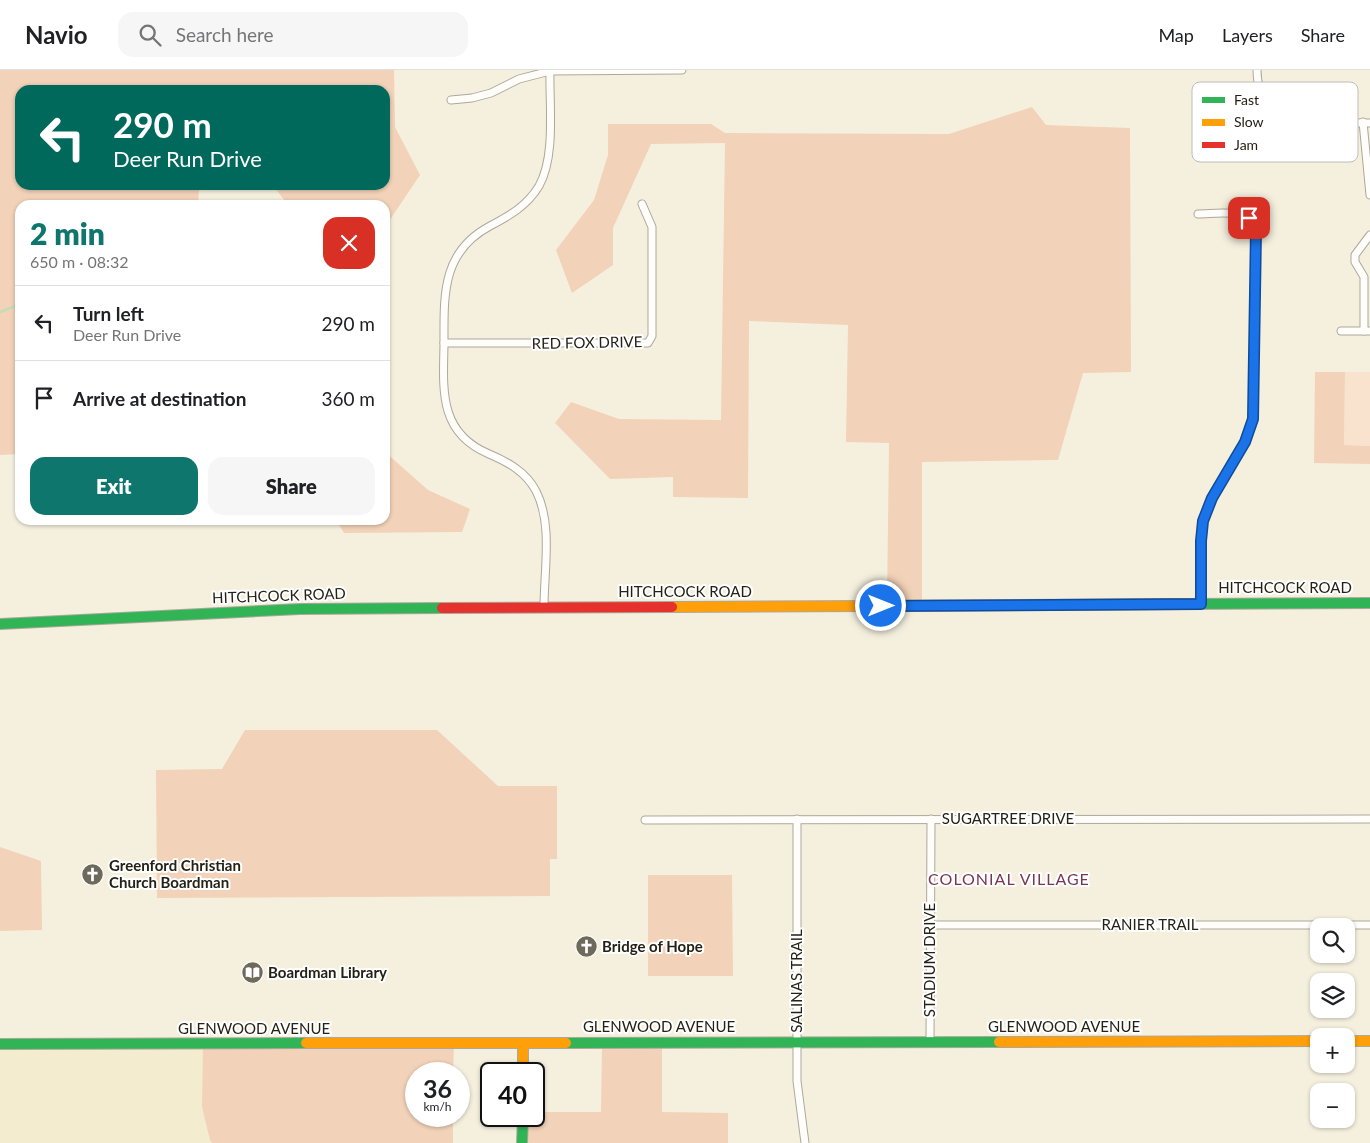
<!DOCTYPE html>
<meta charset="utf-8">
<style>
body{margin:0;font-family:Lato,sans-serif;background:#f6f6f6;color:#202124;height:100vh;display:flex;flex-direction:column;font-size:19px;white-space:nowrap}
*{box-sizing:border-box;margin:0}
p{font-size:16px;color:#757577}
.icon{flex:none;width:28px;height:28px;fill:none;stroke:currentColor;stroke-width:2;stroke-linecap:round;stroke-linejoin:round}
.map{position:relative;flex:1;overflow:hidden}
.sheet{position:absolute;left:15px;top:130px;width:375px;height:325px;display:flex;flex-direction:column;background:#fff;border-radius:15px;box-shadow:0 1px 4px #0004}
.sheet>*{flex:none}
.hud{position:absolute;left:15px;top:15px;width:375px;height:105px;border-radius:15px;box-shadow:0 1px 4px #0004;background:#00695c;color:#fff;overflow:hidden}
.fabs{position:absolute;left:1310px;top:848px;display:grid;gap:10px}
.fabs a{display:grid;place-items:center;width:45px;height:45px;border-radius:10px;background:#fff;box-shadow:0 1px 4px #0004;font-size:25px}
.speed{position:absolute;left:405px;top:992px;display:flex;gap:10px;font-size:25px;font-weight:700;text-align:center}
.speed>*{display:grid;place-content:center;width:65px;height:65px;border-radius:50%;background:#fff;box-shadow:0 1px 4px #0004;line-height:1}
.speed small{font-size:12px;font-weight:400}
.speed .limit{border:2px solid #111;border-radius:8px;background:#fff;color:#111}
.pin{position:absolute;display:grid;place-items:center;width:42px;height:42px;color:#fff;margin:-21px;border-radius:10px;box-shadow:0 2px 8px #0006}
.me{position:absolute;width:55px;margin:-28px;rotate:90deg;stroke-linejoin:round;filter:drop-shadow(0 0 4px #0008)}
.turn{display:flex;align-items:center;gap:18px;height:105px;padding:0 15px;font-size:22px}
.turn .icon{width:65px;height:65px;stroke-width:2.5}
.turn b{display:block;font-size:35px;line-height:42px}
.round{display:grid;place-items:center;flex:none;width:52px;height:52px;border-radius:15px;background:#f6f6f6}
.headline{display:flex;align-items:center;justify-content:space-between;height:85px;padding:0 15px}
h1{font-size:30px;font-weight:800;line-height:38px;color:#0f766e}
.action{display:flex;gap:10px;margin-top:auto;padding:10px 15px}
.action a{flex:1;height:58px;border-radius:15px;background:#0f766e;color:#fff;font-size:20px;font-weight:800;line-height:58px;text-align:center}
.action a+a{background:#f6f6f6;color:#202124}
ul{padding:0;list-style:none}
li{display:flex;align-items:center;gap:15px;height:75px;padding:0 15px;border-top:1px solid #e0e0e0}
li div{flex:1}
li b{display:block;font-size:19px}
li em{font-style:normal}
header{display:flex;align-items:center;gap:30px;box-sizing:border-box;height:70px;padding:0 25px;background:#fff;border-bottom:1px solid #e0e0e0}
header strong{font-size:24px}
nav{display:flex;gap:28px;margin-inline-start:auto;font-size:18px}
.search{width:350px;height:45px;background:#f6f6f6;display:flex;align-items:center;gap:12px;box-sizing:border-box;padding:0 18px;border-radius:15px;color:#757577;font-size:19px}
.map>svg:first-child{display:block}
.built{fill:#f4ecce}
.green{fill:#f9e3cf}
.forest{fill:#f2d2b8;fill-rule:evenodd}
.lines{fill:none;stroke-linecap:round;stroke-linejoin:round}
.stream{stroke:#c5dcb3;stroke-width:2.5}
.street-casing{stroke:#aca89b;stroke-width:9}
.fast-casing{stroke:#aca89b;stroke-width:12}
.slow-casing{stroke:#aca89b;stroke-width:12}
.jam-casing{stroke:#aca89b;stroke-width:12}
.street{stroke:#fefdfa;stroke-width:7}
.fast{stroke:#30b455;stroke-width:10}
.slow{stroke:#ff9f0a;stroke-width:10}
.jam{stroke:#e5322d;stroke-width:10}
.route-casing{stroke:#114b97;stroke-width:12}
.route{stroke:#1a73e8;stroke-width:9}
.labels{text-anchor:middle;stroke-width:4;stroke-linejoin:round;paint-order:stroke}
.street-label{font-size:15px;fill:#242115;stroke:#fff}
.poi-label{font-size:15px;font-weight:bold;fill:#242115;stroke:#fff;text-anchor:start}
.neighbourhood-label{font-size:16px;letter-spacing:1px;fill:#783654;stroke:#fff}
.key{fill:#fff;stroke:#bdbcb9;stroke-width:1}
.key-label{font-size:14px;fill:#242115}
</style>
<header>
<strong>Navio</strong>
<div class="search"><svg class="icon" aria-label="search" viewBox="0 0 24 24"><circle cx="10" cy="10" r="6"/><path d="M15 15l6 6"/></svg>Search here</div>
<nav><a>Map</a><a>Layers</a><a>Share</a></nav>
</header>
<div class="map">
<svg width="1370" height="1073" viewBox="0 0 1370 1073">
<rect width="100%" height="100%" fill="#f5f0de"/>
<!-- built -->
<polygon class="built" points="0,974 203,974 202,1037 212,1073 0,1073"/>
<!-- green -->
<polygon class="green" points="1345,302 1370,302 1370,376 1344,375"/>
<!-- forest -->
<g class="forest">
<path d="M 0,0 L 394,0 L 395,57 L 420,105 L 385,157 L 385,135 L 288,135 L 275,118 L 199,119 L 198,135 L 20,135 L 20,384 L 0,385 ZM 20,20 L 385,20 L 385,115 L 20,115 Z"/>
<polygon points="1032,37 1046,55 1130,58 1131,302 1083,303 1058,390 922,392 922,535 887,535 889,373 846,372 848,255 749,251 748,428 673,427 673,407 610,409 555,353 571,332 619,349 721,350 725,73 651,74 613,158 613,195 572,223 556,180 594,130 608,85 608,54 711,54 725,63 949,64"/>
<polygon points="1315,302 1345,302 1344,375 1370,376 1370,394 1314,393"/>
<polygon points="385,382 428,420 470,439 462,462 344,463 336,450 385,450"/>
<polygon points="245,660 437,660 498,716 557,716 557,789 550,789 550,826 157,828 156,700 222,699"/>
<polygon points="0,777 41,791 42,860 0,861"/>
<polygon points="648,805 732,805 733,906 648,906"/>
<polygon points="602,972 662,972 662,1042 728,1043 728,1073 522,1073 523,1046 534,1046 534,1042 601,1042"/>
<polygon points="454,973 453,1004 416,1004 416,1046 453,1046 453,1073 212,1073 210,1070 202,1037 203,974"/>
</g>
<g class="lines">
<!-- stream -->
<polyline class="stream" points="0,242 20,234"/>
<defs>
<g id="street">
<path d="M 1257,0 C 1257,62 1328,51 1370,53"/>
<polyline points="451,30 472,28 491,23 519,9 550,1 682,0"/>
<polyline points="1363,52 1370,125"/>
<path d="M 1198,144 C 1217,144 1251,137 1256,160 L 1253,349 C 1244,383 1220,406 1207,438 C 1196,468 1201,503 1201,534"/>
<polyline points="1370,165 1355,185 1355,192 1364,207 1364,261 1370,261"/>
<polyline points="1341,261 1364,261"/>
<polyline points="444,273 648,273 652,266 652,157 642,134"/>
<path d="M 544,537 C 544,500 553,454 536,421 C 526,402 508,392 489,384 C 439,363 443,321 444,275 C 444,226 441,182 490,156 C 509,146 527,136 539,116 C 556,86 549,34 550,0"/>
<polyline points="797,749 797,1011 805,1073"/>
<polyline points="645,750 1370,749"/>
<polyline points="930,855 1370,855"/>
<polyline points="930,972 931,749"/>
</g>
<g id="fast">
<polyline points="869,536 1370,533"/>
<polyline points="0,554 300,539 442,538"/>
<polyline points="566,973 999,972"/>
<polyline points="0,974 306,973"/>
<polyline points="522,1073 523,1046"/>
</g>
<g id="slow">
<polyline points="672,537 869,536"/>
<polyline points="1346,971 1370,971"/>
<polyline points="999,972 1319,971"/>
<polyline points="306,973 566,973"/>
<polyline points="523,973 523,1004"/>
</g>
<polyline id="jam" points="442,538 672,537"/>
</defs>
<!-- street casing -->
<use href="#street" class="street-casing"/>
<!-- fast casing -->
<use href="#fast" class="fast-casing"/>
<!-- slow casing -->
<use href="#slow" class="slow-casing"/>
<!-- jam casing -->
<use href="#jam" class="jam-casing"/>
<!-- street -->
<use href="#street" class="street"/>
<!-- fast -->
<use href="#fast" class="fast"/>
<!-- slow -->
<use href="#slow" class="slow"/>
<!-- jam -->
<use href="#jam" class="jam"/>
</g>
<g class="lines">
<defs>
<polyline id="route" points="881,536 1201,534 1201,471 1203,451 1212,428 1245,372 1253,349 1256,160 1249,148"/>
</defs>
<!-- route casing -->
<use href="#route" class="route-casing"/>
<!-- route -->
<use href="#route" class="route"/>
</g>
<!-- icons -->
<defs>
<symbol id="church-disc" viewBox="-11 -11 22 22"><circle r="9.5" fill="#6d695b" stroke="#fff"/><path d="M-1.2-6h2.4v3.5h3.3v2.4h-3.3V6h-2.4V-.1h-3.3v-2.4h3.3Z" fill="#fff"/></symbol>
<symbol id="library-disc" viewBox="-11 -11 22 22"><circle r="9.5" fill="#6d695b" stroke="#fff"/><path d="M-6-4Q-3-5.5-.7-3.5V5Q-3 3-6 4ZM6-4Q3-5.5 .7-3.5V5Q3 3 6 4Z" fill="#fff"/></symbol>
</defs>
<g fill-rule="evenodd">
<use href="#church-disc" x="80" y="792" width="25" height="25"/>
<use href="#church-disc" x="574" y="864" width="25" height="25"/>
<use href="#library-disc" x="240" y="890" width="25" height="25"/>
</g>
<g class="labels">
<!-- street labels -->
<g class="street-label">
<text transform="translate(587 273) rotate(-1)" y="5">RED FOX DRIVE</text>
<text x="1285" y="523">HITCHCOCK ROAD</text>
<text x="685" y="527">HITCHCOCK ROAD</text>
<text transform="translate(279 526) rotate(-2)" y="5">HITCHCOCK ROAD</text>
<text x="1008" y="754">SUGARTREE DRIVE</text>
<text x="1150" y="860">RANIER TRAIL</text>
<text transform="translate(930 890) rotate(-90)" y="5">STADIUM DRIVE</text>
<text transform="translate(797 911) rotate(-90)" y="5">SALINAS TRAIL</text>
<text x="659" y="962">GLENWOOD AVENUE</text>
<text x="1064" y="962">GLENWOOD AVENUE</text>
<text x="254" y="964">GLENWOOD AVENUE</text>
</g>
<!-- poi labels -->
<g class="poi-label">
<text x="109" y="801">Greenford Christian<tspan x="109" dy="17">Church Boardman</tspan></text>
<text x="602" y="882">Bridge of Hope</text>
<text x="268" y="908">Boardman Library</text>
</g>
<!-- neighbourhood labels -->
<g class="neighbourhood-label">
<text x="1009" y="815">COLONIAL VILLAGE</text>
</g>
</g>
<!-- legend -->
<rect x="1192" y="12" width="166" height="80" rx="8" class="key"/>
<rect x="1202" y="27" width="23" height="6" fill="#30b455"/>
<rect x="1202" y="49" width="23" height="7" fill="#ff9f0a"/>
<rect x="1202" y="72" width="23" height="6" fill="#e5322d"/>
<g class="key-label">
<text x="1234" y="35">Fast</text>
<text x="1234" y="57">Slow</text>
<text x="1234" y="80">Jam</text>
</g>
</svg>
<div class="fabs">
<a><svg class="icon" aria-label="search" viewBox="0 0 24 24"><circle cx="10" cy="10" r="6"/><path d="M15 15l6 6"/></svg></a>
<a><svg class="icon" aria-label="layers" viewBox="0 0 24 24"><path d="M12 4l9 5-9 5-9-5zM3 14l9 5 9-5"/></svg></a>
<a>+</a>
<a>−</a>
</div>
<div class="speed"><div>36<small>km/h</small></div><div class="limit">40</div></div>
<div class="pin" style="left:1249px;top:148px;background:#d93025"><svg class="icon" aria-label="arrive" viewBox="0 0 24 24"><path d="M6 21V4h12l-3 4 3 4H6"/></svg></div>
<svg class="me" style="left:881px;top:536px" viewBox="-20 -20 40 40"><circle r="17" fill="#1a73e8" stroke="#fff" stroke-width="3"/><path d="M0-11L8 9 0 5-8 9z" fill="#fff"/></svg>
<div class="hud">
<div class="turn"><svg class="icon" aria-label="left" viewBox="0 0 24 24"><path d="M17 20v-9H6M10 6l-5 5 5 5"/></svg><div><b>290 m</b>Deer Run Drive</div></div>
</div>
<section class="sheet">
<div class="headline"><div><h1>2 min</h1><p>650 m · 08:32</p></div><a class="round" style="background:#d93025;color:#fff"><svg class="icon" aria-label="close" viewBox="0 0 24 24"><path d="M6 6l12 12M18 6L6 18"/></svg></a></div>
<ul>
<li><svg class="icon" aria-label="left" viewBox="0 0 24 24"><path d="M17 20v-9H6M10 6l-5 5 5 5"/></svg><div><b>Turn left</b><p>Deer Run Drive</p></div><em>290 m</em></li>
<li><svg class="icon" aria-label="arrive" viewBox="0 0 24 24"><path d="M6 21V4h12l-3 4 3 4H6"/></svg><div><b>Arrive at destination</b></div><em>360 m</em></li>
</ul>
<div class="action"><a>Exit</a><a>Share</a></div>
</section>
</div>
